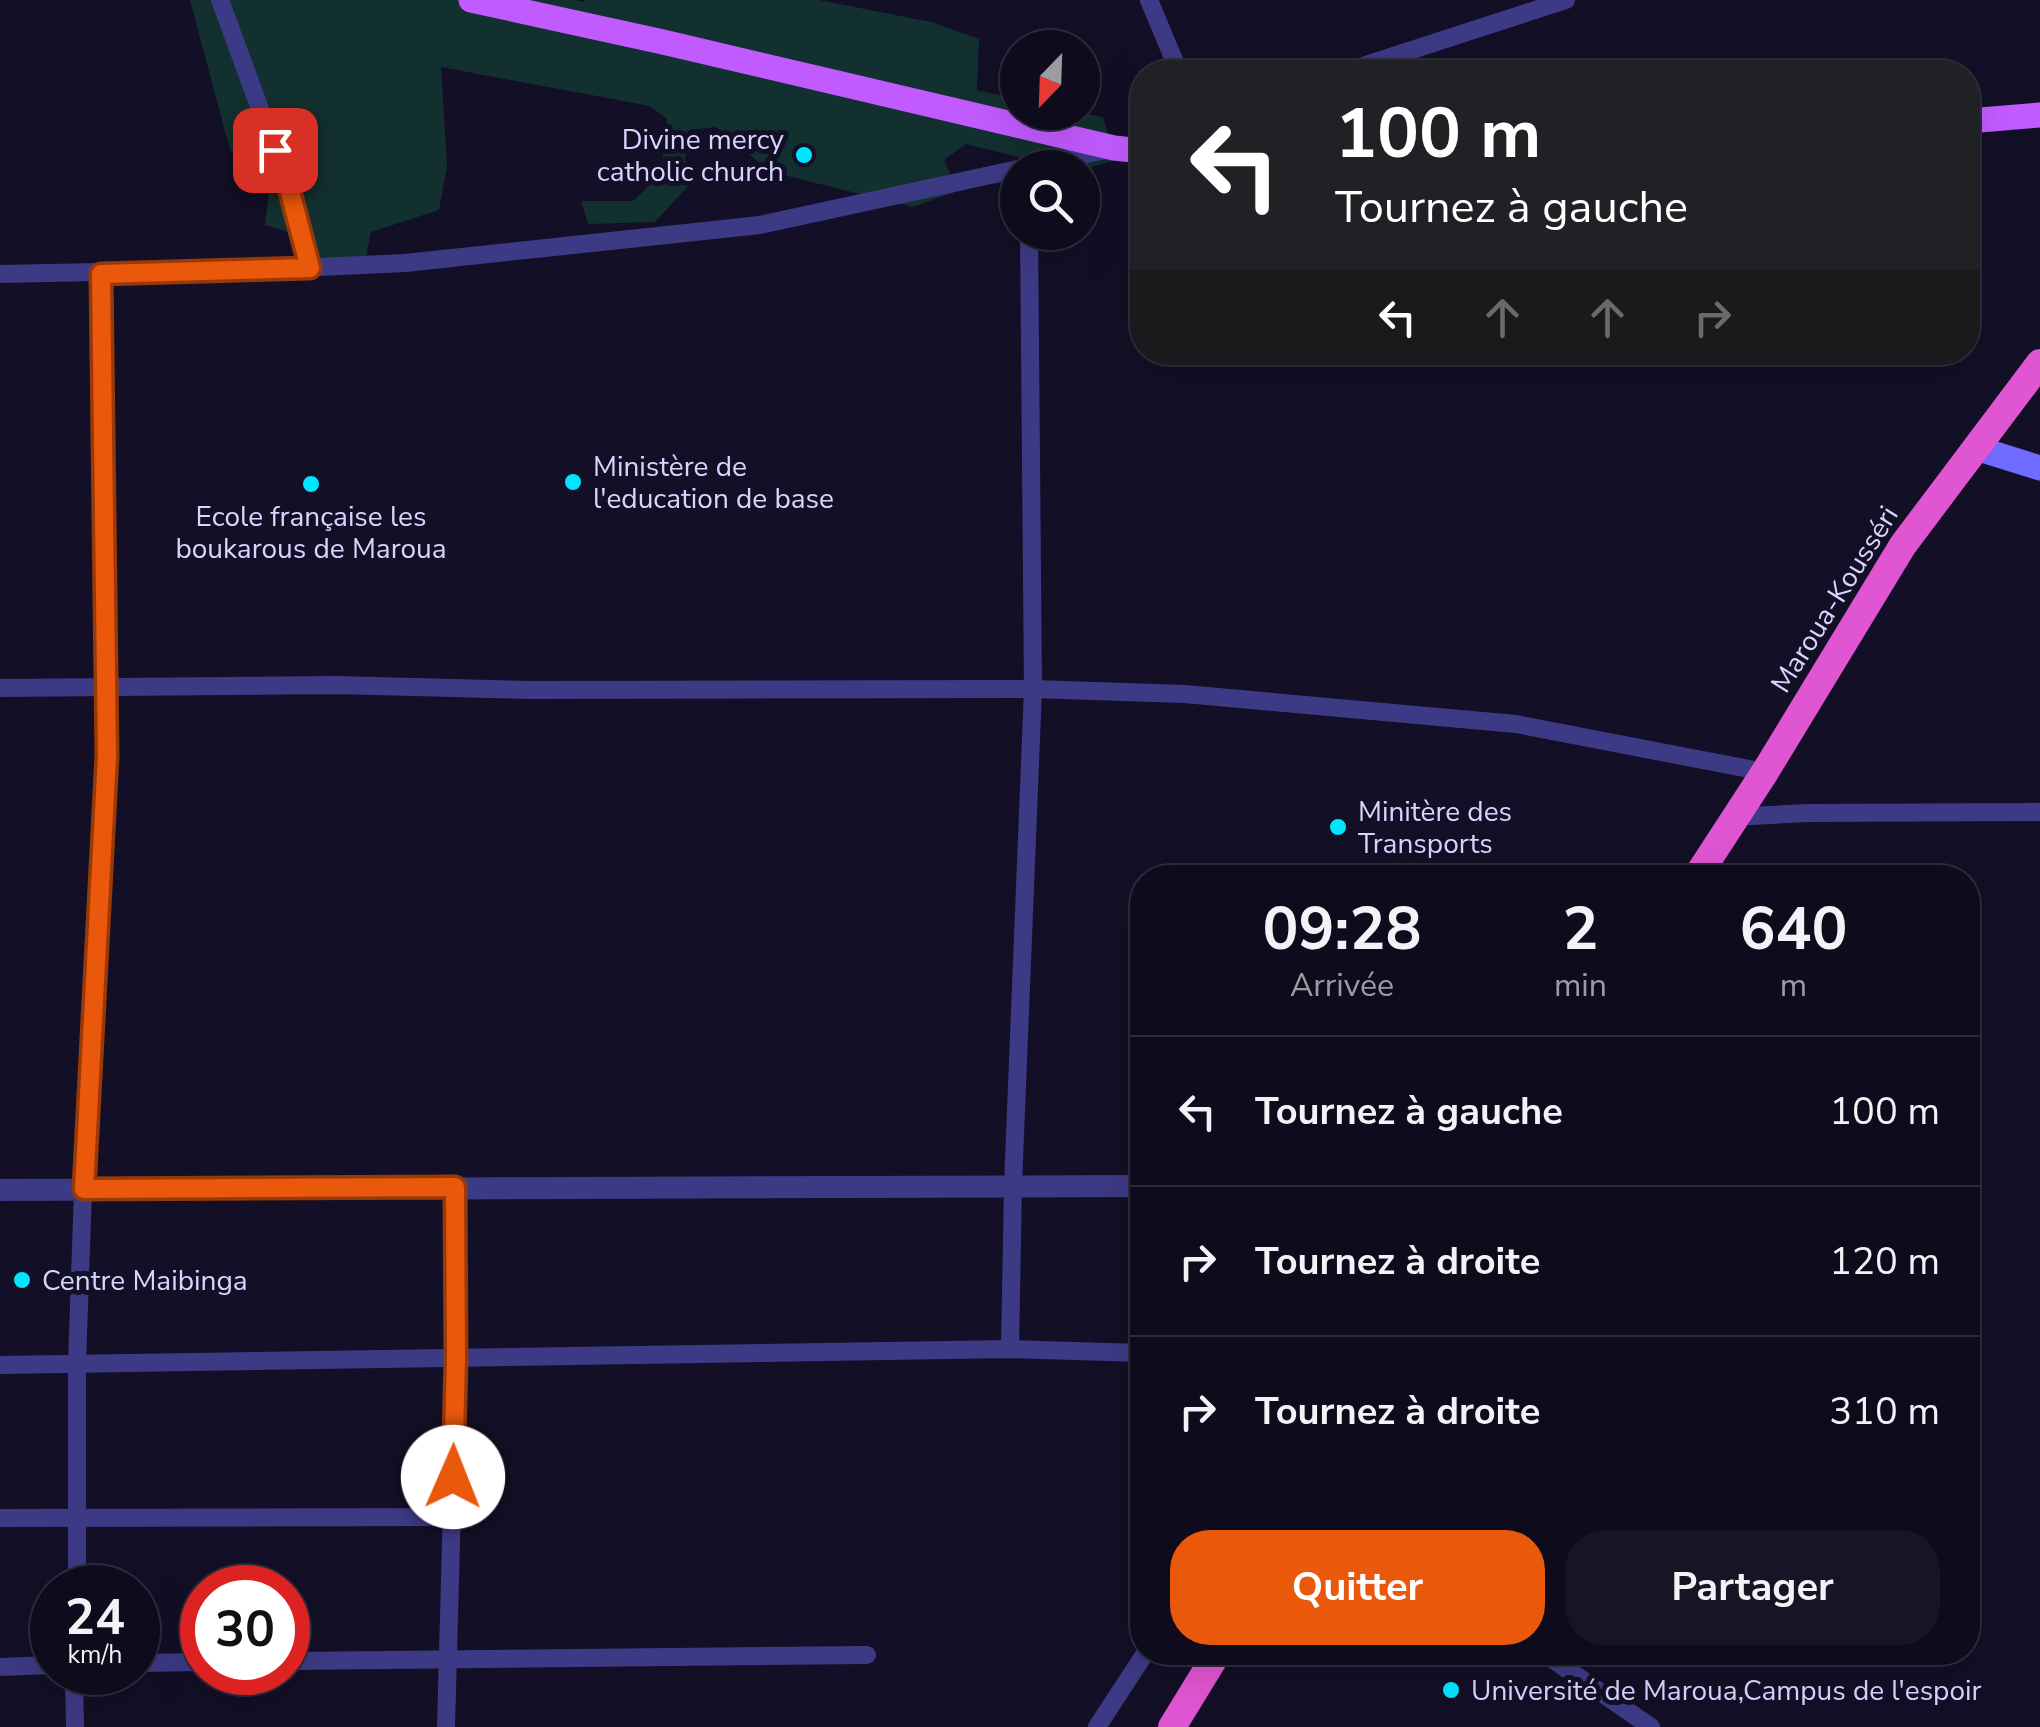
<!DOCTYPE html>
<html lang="fr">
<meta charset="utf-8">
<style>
body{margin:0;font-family:"Nunito Sans",sans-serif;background:#171425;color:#f1f3f6;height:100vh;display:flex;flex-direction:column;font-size:38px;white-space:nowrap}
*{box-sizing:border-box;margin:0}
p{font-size:32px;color:#9b9ba3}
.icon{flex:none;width:55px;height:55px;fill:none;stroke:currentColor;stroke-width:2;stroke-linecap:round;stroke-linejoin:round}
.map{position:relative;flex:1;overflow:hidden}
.sheet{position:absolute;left:1130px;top:865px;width:850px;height:800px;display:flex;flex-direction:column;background:#0e0b1c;border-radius:40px;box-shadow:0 10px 40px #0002,0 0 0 2px #2e2b3b}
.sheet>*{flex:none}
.hud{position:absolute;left:1130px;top:60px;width:850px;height:305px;border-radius:40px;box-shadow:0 10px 40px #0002,0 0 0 2px #2e2b3b;background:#202124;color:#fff;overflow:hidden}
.needle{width:65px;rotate:203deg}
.controls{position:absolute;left:1000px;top:30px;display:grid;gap:20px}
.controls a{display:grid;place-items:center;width:100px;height:100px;border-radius:50%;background:#0e0b1c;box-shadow:0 10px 40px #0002,0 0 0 2px #2e2b3b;font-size:50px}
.speed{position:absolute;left:30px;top:1565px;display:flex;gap:20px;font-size:50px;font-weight:700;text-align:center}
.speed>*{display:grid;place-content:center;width:130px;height:130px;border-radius:50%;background:#0e0b1c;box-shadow:0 10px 40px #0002,0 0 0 2px #2e2b3b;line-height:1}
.speed small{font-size:25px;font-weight:400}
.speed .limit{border:15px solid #d22;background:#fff;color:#111}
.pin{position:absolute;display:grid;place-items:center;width:85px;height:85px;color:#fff;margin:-42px;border-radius:20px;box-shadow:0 5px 15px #0006}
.me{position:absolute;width:110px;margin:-55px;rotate:1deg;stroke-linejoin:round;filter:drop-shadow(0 0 8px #0008)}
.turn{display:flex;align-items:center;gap:35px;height:210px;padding:0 40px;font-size:45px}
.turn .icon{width:130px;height:130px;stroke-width:2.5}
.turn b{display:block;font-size:70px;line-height:85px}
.lanes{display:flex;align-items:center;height:95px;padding:0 40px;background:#0003;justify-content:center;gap:50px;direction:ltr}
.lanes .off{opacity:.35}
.eta{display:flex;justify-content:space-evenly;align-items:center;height:170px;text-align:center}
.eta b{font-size:60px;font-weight:700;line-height:70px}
.cta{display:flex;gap:20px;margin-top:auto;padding:20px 40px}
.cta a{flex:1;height:115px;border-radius:40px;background:#ea580c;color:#fff;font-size:40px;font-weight:700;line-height:115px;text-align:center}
.cta a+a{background:#171425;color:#f1f3f6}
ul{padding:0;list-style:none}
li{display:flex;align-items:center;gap:30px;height:150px;padding:0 40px;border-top:2px solid #2e2b3b}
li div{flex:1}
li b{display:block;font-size:38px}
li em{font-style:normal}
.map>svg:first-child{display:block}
.green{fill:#12302f}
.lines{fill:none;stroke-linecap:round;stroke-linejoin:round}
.minor{stroke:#3d3a85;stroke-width:18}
.tertiary{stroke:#3d3a85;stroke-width:22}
.secondary{stroke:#6f6bff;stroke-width:25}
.primary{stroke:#c25bff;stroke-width:25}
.trunk{stroke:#e055d1;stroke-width:28}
.route-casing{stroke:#983908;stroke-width:25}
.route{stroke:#ea580c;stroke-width:18}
.poi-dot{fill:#00e5ff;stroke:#130f26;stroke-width:4}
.labels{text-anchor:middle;stroke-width:10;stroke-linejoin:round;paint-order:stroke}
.poi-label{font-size:28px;fill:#d9d4ff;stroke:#130f26;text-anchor:start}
.street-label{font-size:28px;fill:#d9d4ff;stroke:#130f26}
</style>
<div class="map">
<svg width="2040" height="1727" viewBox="0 0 2040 1727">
<rect width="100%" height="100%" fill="#130f26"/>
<!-- green -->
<polygon class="green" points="190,0 575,0 584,2 585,0 819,0 931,22 979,39 977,90 1017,99 1018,112 1082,113 1103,117 1116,160 1083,169 1047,167 1027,159 966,144 944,160 958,191 913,207 771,172 716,127 689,130 685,159 691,183 655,222 588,224 581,201 633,201 661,174 667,119 650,106 441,67 447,166 439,210 371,232 366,257 317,259 304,237 265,225 270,183 230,150"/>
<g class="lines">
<!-- minor -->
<g class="minor">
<polyline points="220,0 289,188 310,268"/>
<polyline points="1149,0 1179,72"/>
<polyline points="1344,72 1566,0"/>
<polyline points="1025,168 1109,149"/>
<polyline points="0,274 297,268 405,263 760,225 1018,169"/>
<polyline points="0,688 337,685 531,690 1033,689 1185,694 1516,724 1765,772"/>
<polyline points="1733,817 1808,813 2040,812"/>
<polyline points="1010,1349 1013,1185 1033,689 1029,232"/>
<polyline points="0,1365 1010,1349 1142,1353"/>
<polyline points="0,1518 452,1517"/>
<polyline points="77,1588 77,1364 83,1189 107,756 101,274"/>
<polyline points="1542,1652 1651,1727"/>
<polyline points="288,1661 867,1655"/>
<polyline points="138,1663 202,1662"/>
<polyline points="0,1667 52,1665"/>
<polyline points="74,1672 75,1727"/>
<polyline points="446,1727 456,1359 455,1187"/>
<polyline points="1097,1727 1146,1652"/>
</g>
<!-- tertiary -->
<polyline class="tertiary" points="0,1190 1142,1186"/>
<!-- secondary -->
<polyline class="secondary" points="1976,448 2040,468"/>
<!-- primary -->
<g class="primary">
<polyline points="471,0 663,42 1114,148 1142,151"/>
<polyline points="1968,121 2040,115"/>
</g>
<!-- trunk -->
<g class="trunk">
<polyline points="1696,878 1765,772 1903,545 2040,363"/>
<polyline points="1172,1727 1218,1652"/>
</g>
</g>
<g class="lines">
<defs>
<polyline id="route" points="275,150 289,188 310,268 101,274 107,756 84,1189 455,1187 456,1359 453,1477"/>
</defs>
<!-- route casing -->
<use href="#route" class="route-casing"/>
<!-- route -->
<use href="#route" class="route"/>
</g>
<!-- markers -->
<g class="poi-dot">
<circle cx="804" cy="155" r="10"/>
<circle cx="573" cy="482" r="10"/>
<circle cx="311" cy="484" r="10"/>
<circle cx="1338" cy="827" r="10"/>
<circle cx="22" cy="1280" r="10"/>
<circle cx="1451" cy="1690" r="10"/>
</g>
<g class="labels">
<!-- poi labels -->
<g class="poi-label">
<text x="784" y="149" text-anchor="end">Divine mercy<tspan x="784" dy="32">catholic church</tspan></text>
<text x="593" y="476">Ministère de<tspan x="593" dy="32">l'education de base</tspan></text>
<text x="311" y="526" text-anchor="middle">Ecole française les<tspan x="311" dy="32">boukarous de Maroua</tspan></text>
<text x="1358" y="821">Minitère des<tspan x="1358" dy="32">Transports</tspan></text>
<text x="42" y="1290">Centre Maibinga</text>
<text x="1471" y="1700">Université de Maroua,Campus de l'espoir</text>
</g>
<!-- street labels -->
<g class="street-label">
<text transform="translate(1834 599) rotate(-58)" y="10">Maroua-Kousséri</text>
</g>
</g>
</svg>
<div class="controls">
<a><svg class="needle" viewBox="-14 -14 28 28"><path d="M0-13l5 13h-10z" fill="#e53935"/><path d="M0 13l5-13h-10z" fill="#9b9ba3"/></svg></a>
<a><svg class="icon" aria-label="search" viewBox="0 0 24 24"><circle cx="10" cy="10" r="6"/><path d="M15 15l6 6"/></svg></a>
</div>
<div class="speed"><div>24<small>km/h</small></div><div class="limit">30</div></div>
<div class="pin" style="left:275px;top:150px;background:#d93025"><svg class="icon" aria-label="arrive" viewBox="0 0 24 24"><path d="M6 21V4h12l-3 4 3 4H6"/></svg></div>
<svg class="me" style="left:453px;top:1477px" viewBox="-20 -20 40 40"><circle r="19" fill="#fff"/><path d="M0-13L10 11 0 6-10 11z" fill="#ea580c"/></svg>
<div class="hud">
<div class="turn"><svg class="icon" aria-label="left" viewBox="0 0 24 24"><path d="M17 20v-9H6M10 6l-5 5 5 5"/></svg><div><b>100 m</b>Tournez à gauche</div></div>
<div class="lanes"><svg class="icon" aria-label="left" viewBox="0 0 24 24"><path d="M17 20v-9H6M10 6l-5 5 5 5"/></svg><svg class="icon off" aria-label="ahead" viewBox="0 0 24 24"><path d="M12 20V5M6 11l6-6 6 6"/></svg><svg class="icon off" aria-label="ahead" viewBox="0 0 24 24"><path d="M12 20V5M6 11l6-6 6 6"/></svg><svg class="icon off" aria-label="right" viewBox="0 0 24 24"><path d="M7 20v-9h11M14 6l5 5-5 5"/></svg></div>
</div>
<section class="sheet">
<div class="eta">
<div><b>09:28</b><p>Arrivée</p></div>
<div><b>2</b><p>min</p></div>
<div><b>640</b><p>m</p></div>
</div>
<ul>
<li><svg class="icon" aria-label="left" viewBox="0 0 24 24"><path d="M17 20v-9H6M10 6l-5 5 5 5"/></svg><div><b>Tournez à gauche</b></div><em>100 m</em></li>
<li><svg class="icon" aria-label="right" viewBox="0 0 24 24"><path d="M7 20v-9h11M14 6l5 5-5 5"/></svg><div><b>Tournez à droite</b></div><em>120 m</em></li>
<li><svg class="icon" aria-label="right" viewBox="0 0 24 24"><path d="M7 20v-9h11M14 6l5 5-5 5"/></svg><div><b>Tournez à droite</b></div><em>310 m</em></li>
</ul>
<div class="cta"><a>Quitter</a><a>Partager</a></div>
</section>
</div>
